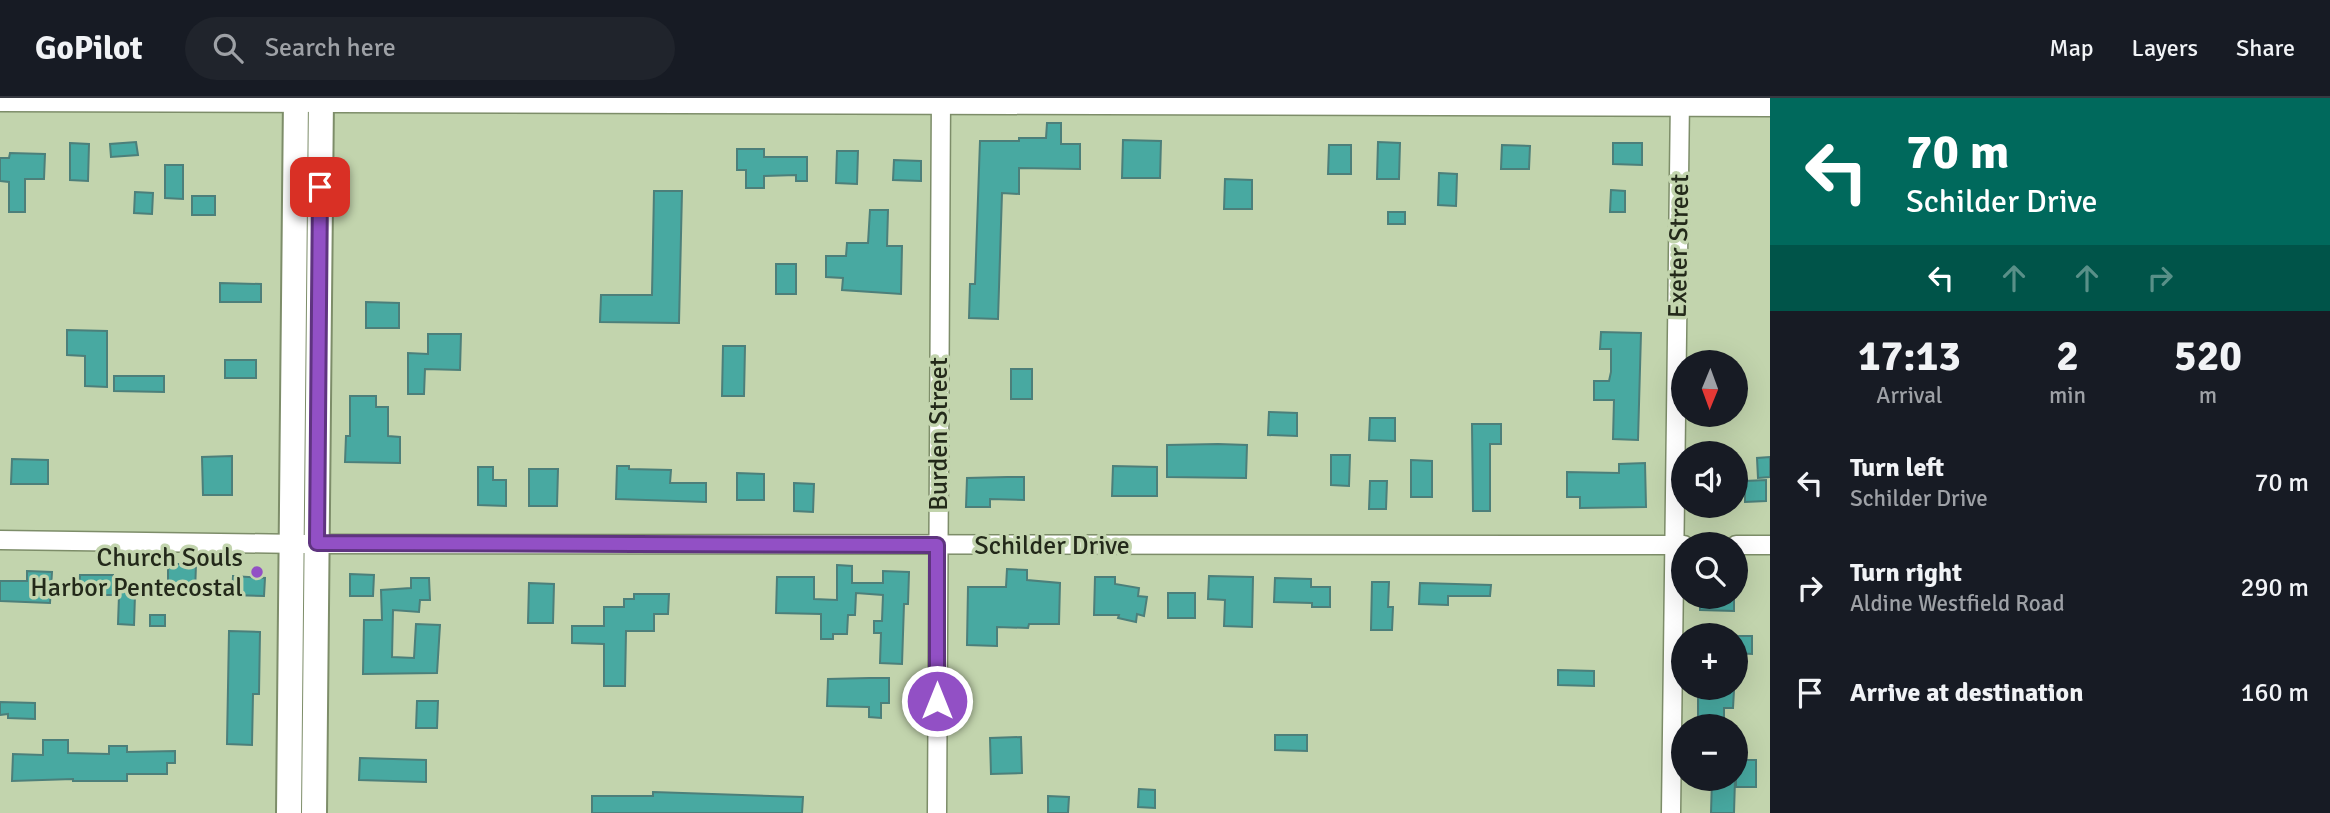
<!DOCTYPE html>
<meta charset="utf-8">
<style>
body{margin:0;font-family:Signika,sans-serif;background:#20242c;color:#f1f3f6;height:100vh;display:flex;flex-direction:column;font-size:26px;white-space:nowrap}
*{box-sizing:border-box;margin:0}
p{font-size:23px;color:#9ea1a6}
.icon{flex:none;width:38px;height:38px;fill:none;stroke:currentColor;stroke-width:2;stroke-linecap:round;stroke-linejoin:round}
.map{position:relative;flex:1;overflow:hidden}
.panel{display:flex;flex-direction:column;background:#171b24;width:560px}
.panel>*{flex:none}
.top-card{background:#00695c;color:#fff;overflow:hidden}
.needle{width:46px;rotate:181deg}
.buttons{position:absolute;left:1671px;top:252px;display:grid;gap:14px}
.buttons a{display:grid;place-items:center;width:77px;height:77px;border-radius:50%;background:#171b24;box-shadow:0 7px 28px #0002;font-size:35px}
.pin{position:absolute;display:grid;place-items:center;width:60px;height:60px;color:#fff;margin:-30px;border-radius:14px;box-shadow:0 4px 10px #0006}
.me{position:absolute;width:77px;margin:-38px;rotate:0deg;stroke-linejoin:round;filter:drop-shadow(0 0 5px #0008)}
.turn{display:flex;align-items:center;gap:24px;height:147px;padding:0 21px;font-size:32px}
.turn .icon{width:91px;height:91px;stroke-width:2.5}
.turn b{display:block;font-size:49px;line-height:60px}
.lanes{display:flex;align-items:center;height:66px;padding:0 21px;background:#0003;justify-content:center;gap:35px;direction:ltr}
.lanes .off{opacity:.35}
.eta{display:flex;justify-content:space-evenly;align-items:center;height:119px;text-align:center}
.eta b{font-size:42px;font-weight:800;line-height:49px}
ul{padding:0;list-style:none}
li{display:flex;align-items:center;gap:21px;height:105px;padding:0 21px}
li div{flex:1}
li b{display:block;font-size:26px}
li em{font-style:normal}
header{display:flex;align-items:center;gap:42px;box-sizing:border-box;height:98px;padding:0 35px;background:#171b24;border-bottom:2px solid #363941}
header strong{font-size:33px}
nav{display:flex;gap:38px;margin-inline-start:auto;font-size:24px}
.search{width:490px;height:63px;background:#20242c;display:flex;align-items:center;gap:18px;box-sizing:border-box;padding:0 24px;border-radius:38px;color:#9ea1a6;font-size:26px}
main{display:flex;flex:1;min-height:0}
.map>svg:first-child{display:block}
.building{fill:#48a9a1;stroke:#4c7f7a;stroke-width:2}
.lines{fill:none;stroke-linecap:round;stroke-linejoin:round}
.street-casing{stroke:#7d8d69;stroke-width:21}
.secondary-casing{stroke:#7d8d69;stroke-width:28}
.street{stroke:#fff;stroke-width:18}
.secondary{stroke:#fff;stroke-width:24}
.route-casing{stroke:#5f3480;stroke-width:18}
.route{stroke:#9250c5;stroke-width:12}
.poi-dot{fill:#9250c5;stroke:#c2d4ad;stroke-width:2.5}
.labels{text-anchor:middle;stroke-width:7;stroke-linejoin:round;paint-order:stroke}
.street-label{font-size:26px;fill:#23291a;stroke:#c2d4ad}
.poi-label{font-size:26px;fill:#23291a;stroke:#c2d4ad;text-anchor:end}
</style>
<header>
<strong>GoPilot</strong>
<div class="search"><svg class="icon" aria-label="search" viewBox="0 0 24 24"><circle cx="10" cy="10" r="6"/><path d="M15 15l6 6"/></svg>Search here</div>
<nav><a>Map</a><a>Layers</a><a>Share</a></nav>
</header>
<main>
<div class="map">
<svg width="1770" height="715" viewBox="0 0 1770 715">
<rect width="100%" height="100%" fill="#c2d4ad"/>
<!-- building -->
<g class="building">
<polygon points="1047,25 1061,25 1061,46 1080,46 1080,71 1019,70 1019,96 1002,95 998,221 969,220 970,186 975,186 980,43 1019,43 1019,40 1046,40"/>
<polygon points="1123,42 1161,43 1160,80 1122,80"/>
<polygon points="136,44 138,57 111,59 110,46"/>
<polygon points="1378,44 1400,45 1399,81 1377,81"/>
<polygon points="70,45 89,46 88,83 70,82"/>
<polygon points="1613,45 1642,45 1642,67 1613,66"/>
<polygon points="1329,47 1351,47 1351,76 1328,76"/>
<polygon points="1502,47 1530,48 1529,71 1501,71"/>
<polygon points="737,51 764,51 764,59 807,59 807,83 796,83 796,77 764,78 764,90 746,90 746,72 737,72"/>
<polygon points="837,53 858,53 857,86 836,85"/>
<polygon points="10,55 45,56 44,81 25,81 25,114 9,114 9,84 0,83 0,60 9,60"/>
<polygon points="894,62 921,63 921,83 893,82"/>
<polygon points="165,67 183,67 183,101 165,100"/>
<polygon points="1439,75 1457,76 1456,108 1438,107"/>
<polygon points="1225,81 1252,82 1252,111 1224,111"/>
<polygon points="1611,92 1625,93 1625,114 1610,114"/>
<polygon points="654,93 682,93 679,225 600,224 601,197 652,197"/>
<polygon points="135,94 153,95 152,116 134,115"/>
<rect x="192" y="98" width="23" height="19"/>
<polygon points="870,112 888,112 887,148 902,148 901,196 842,192 843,180 826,179 826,158 846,158 847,145 868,145"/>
<rect x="1388" y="114" width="17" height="12"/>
<rect x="776" y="166" width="20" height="30"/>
<polygon points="220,185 261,186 261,204 220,204"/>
<polygon points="366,204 399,205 399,230 366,230"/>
<polygon points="67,232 107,233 107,289 85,288 85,258 67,257"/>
<polygon points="1601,234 1641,235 1638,342 1613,341 1614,302 1594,302 1594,283 1609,283 1611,274 1611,251 1600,251"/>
<polygon points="428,236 461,236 460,272 425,271 424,296 408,296 408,255 428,256"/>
<polygon points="723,248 745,248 744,298 722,298"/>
<rect x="225" y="262" width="31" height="18"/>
<rect x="1011" y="271" width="21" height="30"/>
<polygon points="114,278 164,278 164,294 114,293"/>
<polygon points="350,298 376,298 376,309 388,309 388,338 400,339 400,365 345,364 346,338 350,338"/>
<polygon points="1269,314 1297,315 1297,338 1268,337"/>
<polygon points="1370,320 1395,320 1395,343 1369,342"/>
<polygon points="1472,326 1501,326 1501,346 1490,346 1490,413 1473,413"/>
<polygon points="1218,346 1247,347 1246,380 1167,379 1167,347"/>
<polygon points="1331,357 1350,357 1349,388 1331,387"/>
<polygon points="232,358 232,397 203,397 202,359"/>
<polygon points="1770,359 1770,379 1758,380 1757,360"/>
<polygon points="12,361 48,362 48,386 11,386"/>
<polygon points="1411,362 1432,363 1432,399 1411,399"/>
<polygon points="1645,365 1646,409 1580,410 1580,399 1567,399 1567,374 1619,375 1619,366"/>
<polygon points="617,368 629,368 629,371 671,372 670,385 706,385 706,404 616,401"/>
<polygon points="1113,368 1157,369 1157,398 1112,398"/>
<polygon points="478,369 493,369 493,382 506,382 506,408 478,407"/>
<polygon points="529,371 558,371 557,408 529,408"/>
<polygon points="737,375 764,376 764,402 737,402"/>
<polygon points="1007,379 1024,379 1024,402 990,401 990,409 966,409 967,380"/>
<polygon points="1766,382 1766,403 1745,404 1745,383"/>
<polygon points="1370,383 1387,383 1386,411 1369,411"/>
<polygon points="794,385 814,386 813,414 794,413"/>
<polygon points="168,466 196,466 195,495 168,494"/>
<polygon points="837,467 852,468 852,485 883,485 883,473 909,474 908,506 904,506 902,566 880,565 881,535 874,535 874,523 882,523 883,497 856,495 855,517 848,517 847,536 833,536 833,541 821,541 821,516 776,515 777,479 814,479 814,501 837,502"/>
<polygon points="1007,471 1027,472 1027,482 1060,485 1059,526 1029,526 1028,530 997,529 997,548 967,547 968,489 1006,489"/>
<polygon points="27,473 52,474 50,505 0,503 0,483 27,483"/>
<polygon points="350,476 374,477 373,498 350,498"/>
<polygon points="80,477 113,477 113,486 143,487 143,497 135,497 134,527 118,526 119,497 79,497"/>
<polygon points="233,478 265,480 264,498 232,497"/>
<polygon points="1209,478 1253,479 1252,529 1224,528 1225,502 1208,501"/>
<polygon points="1095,479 1115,479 1115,486 1139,490 1138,498 1147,499 1144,518 1137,516 1136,524 1118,520 1119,517 1094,517"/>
<polygon points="411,480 429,480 430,502 420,502 419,514 393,512 392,559 414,560 416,526 440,527 437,575 363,576 364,522 382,522 381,492 411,490"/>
<polygon points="1275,480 1311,481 1311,489 1330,489 1330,509 1312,509 1312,505 1274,504"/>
<polygon points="1372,484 1389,484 1388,509 1393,509 1392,532 1371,532"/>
<polygon points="529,485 554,486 553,525 528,525"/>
<polygon points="1420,485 1491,487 1490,498 1448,498 1448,507 1419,506"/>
<rect x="1168" y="495" width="27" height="25"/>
<polygon points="634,496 669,496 668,516 654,516 654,533 626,533 625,588 604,588 604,546 572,545 572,528 604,528 604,509 624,509 624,501 634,501"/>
<polygon points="1700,499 1734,499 1734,513 1700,512"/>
<rect x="150" y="517" width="15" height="11"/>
<polygon points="229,533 260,534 259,596 253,596 252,647 227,646"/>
<polygon points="1736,538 1752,538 1752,556 1736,555"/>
<polygon points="1558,572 1594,573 1594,588 1558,587"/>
<polygon points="869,580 889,580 889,605 881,605 881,620 869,619 869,609 827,608 828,581"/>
<polygon points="1698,591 1734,592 1733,610 1724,610 1724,628 1698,628"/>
<polygon points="417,603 438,603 437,630 416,630"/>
<polygon points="0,604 35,605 35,621 8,620 8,616 0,617"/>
<polygon points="1275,637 1307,637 1307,653 1275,652"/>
<polygon points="1021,639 1022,675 991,676 990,640"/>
<polygon points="43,642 68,642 68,655 109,656 109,648 127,648 127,654 175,653 175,665 167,665 167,676 127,676 127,683 73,683 73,681 12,683 13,656 43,657"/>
<polygon points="360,660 426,662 426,684 359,682"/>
<rect x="1736" y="662" width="20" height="27"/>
<polygon points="1712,681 1735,681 1734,715 1711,715"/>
<polygon points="1139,691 1155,692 1155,710 1138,709"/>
<polygon points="653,694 803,699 802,715 592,715 592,698 653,698"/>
<polygon points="1048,698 1069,699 1068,715 1048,715"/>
</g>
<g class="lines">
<defs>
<g id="street">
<polyline points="0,4 1770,9"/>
<polyline points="0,442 302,446 1684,447"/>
<polyline points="1736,447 1770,447"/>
<polyline points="937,715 941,0"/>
<polyline points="1671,715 1680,0"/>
</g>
<g id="secondary">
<polyline points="289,715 296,0"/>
<polyline points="314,715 321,0"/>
</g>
</defs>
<!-- street casing -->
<use href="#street" class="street-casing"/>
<!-- secondary casing -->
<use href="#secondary" class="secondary-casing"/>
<!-- street -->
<use href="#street" class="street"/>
<!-- secondary -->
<use href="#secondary" class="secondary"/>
</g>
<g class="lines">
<defs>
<polyline id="route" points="320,89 317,445 937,447 937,603"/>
</defs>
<!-- route casing -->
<use href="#route" class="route-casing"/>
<!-- route -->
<use href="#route" class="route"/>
</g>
<!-- markers -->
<circle class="poi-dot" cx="257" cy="474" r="7"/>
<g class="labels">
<!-- street labels -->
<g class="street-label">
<text transform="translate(1678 148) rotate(-89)" y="9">Exeter Street</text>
<text transform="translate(938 336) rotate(-90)" y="9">Burden Street</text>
<text x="1052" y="456">Schilder Drive</text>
</g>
<!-- poi labels -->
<g class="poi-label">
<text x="243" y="468">Church Souls<tspan x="243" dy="30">Harbor Pentecostal</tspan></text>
</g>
</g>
</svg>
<div class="buttons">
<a><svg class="needle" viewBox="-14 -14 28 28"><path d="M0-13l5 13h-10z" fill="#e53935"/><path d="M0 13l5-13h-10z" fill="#9ea1a6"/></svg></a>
<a><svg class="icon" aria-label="sound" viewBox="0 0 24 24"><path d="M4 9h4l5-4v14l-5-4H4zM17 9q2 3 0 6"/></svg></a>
<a><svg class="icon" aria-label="search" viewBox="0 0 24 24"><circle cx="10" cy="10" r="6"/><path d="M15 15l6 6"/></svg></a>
<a>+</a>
<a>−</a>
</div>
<div class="pin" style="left:320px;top:89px;background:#d93025"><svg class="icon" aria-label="arrive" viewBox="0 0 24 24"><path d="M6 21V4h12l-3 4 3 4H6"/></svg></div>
<svg class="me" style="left:937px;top:603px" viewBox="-20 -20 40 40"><circle r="17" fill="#9250c5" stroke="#fff" stroke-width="3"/><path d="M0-11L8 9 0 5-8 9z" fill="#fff"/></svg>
</div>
<section class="panel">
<div class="top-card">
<div class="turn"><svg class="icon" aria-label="left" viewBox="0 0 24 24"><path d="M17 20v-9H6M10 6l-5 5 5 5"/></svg><div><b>70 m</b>Schilder Drive</div></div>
<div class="lanes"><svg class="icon" aria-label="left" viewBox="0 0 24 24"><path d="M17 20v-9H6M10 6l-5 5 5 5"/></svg><svg class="icon off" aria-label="ahead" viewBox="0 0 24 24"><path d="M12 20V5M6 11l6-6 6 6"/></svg><svg class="icon off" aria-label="ahead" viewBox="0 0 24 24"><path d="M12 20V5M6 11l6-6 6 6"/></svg><svg class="icon off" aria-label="right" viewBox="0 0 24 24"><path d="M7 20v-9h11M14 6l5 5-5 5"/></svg></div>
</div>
<div class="eta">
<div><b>17:13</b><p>Arrival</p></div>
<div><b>2</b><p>min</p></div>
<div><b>520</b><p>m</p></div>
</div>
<ul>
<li><svg class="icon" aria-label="left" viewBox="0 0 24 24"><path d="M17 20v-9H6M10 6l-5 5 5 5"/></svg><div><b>Turn left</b><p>Schilder Drive</p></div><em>70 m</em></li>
<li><svg class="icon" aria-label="right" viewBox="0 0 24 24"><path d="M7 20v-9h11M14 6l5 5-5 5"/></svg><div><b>Turn right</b><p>Aldine Westfield Road</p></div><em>290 m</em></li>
<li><svg class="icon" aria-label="arrive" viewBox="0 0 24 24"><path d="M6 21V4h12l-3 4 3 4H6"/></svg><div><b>Arrive at destination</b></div><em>160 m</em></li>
</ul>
</section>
</main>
